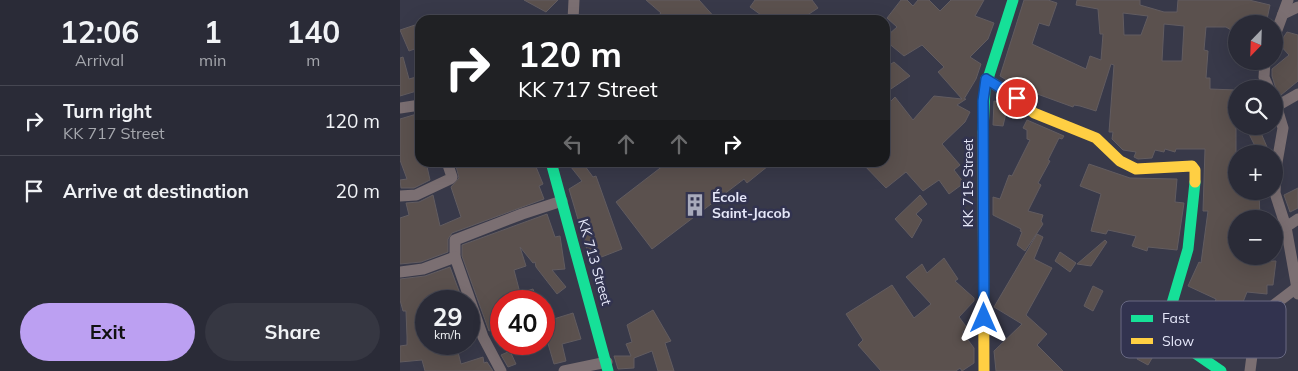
<!DOCTYPE html>
<meta charset="utf-8">
<style>
body{margin:0;font-family:Mulish,sans-serif;background:#363742;color:#f1f3f6;height:100vh;display:flex;flex-direction:column;font-size:19px;white-space:nowrap}
*{box-sizing:border-box;margin:0}
p{font-size:16px;color:#a5a7ad}
.icon{flex:none;width:28px;height:28px;fill:none;stroke:currentColor;stroke-width:2;stroke-linecap:round;stroke-linejoin:round}
.map{position:relative;flex:1;overflow:hidden}
.panel{display:flex;flex-direction:column;background:#2a2b37;width:400px}
.panel>*{flex:none}
.banner{position:absolute;left:15px;top:15px;width:475px;height:152px;border-radius:15px;box-shadow:0 5px 20px #0002,0 0 0 1px #464752;background:#202124;color:#fff;overflow:hidden}
.needle{width:32px;rotate:203deg}
.controls{position:absolute;left:828px;top:15px;display:grid;gap:10px}
.controls a{display:grid;place-items:center;width:55px;height:55px;border-radius:50%;background:#2a2b37;box-shadow:0 5px 20px #0002,0 0 0 1px #464752;font-size:25px}
.speed{position:absolute;left:15px;top:290px;display:flex;gap:10px;font-size:25px;font-weight:700;text-align:center}
.speed>*{display:grid;place-content:center;width:65px;height:65px;border-radius:50%;background:#2a2b37;box-shadow:0 5px 20px #0002,0 0 0 1px #464752;line-height:1}
.speed small{font-size:12px;font-weight:400}
.speed .limit{border:8px solid #d22;background:#fff;color:#111}
.pin{position:absolute;display:grid;place-items:center;width:42px;height:42px;color:#fff;margin:-21px;border:2px solid #fff;border-radius:50%;box-shadow:0 1px 5px #0007}
.me{position:absolute;width:55px;margin:-28px;rotate:0deg;stroke-linejoin:round;filter:drop-shadow(0 0 4px #0008)}
.turn{display:flex;align-items:center;gap:18px;height:105px;padding:0 20px;font-size:22px}
.turn .icon{width:65px;height:65px;stroke-width:2.5}
.turn b{display:block;font-size:35px;line-height:42px}
.lanes{display:flex;align-items:center;height:48px;padding:0 20px;background:#0003;justify-content:center;gap:25px;direction:ltr}
.lanes .off{opacity:.35}
.eta{display:flex;justify-content:space-evenly;align-items:center;height:85px;text-align:center}
.eta b{font-size:30px;font-weight:700;line-height:35px}
.primary-button{display:flex;gap:10px;margin-top:auto;padding:10px 20px}
.primary-button a{flex:1;height:58px;border-radius:30px;background:#bca0f2;color:#111;font-size:20px;font-weight:700;line-height:58px;text-align:center}
.primary-button a+a{background:#363742;color:#f1f3f6}
ul{padding:0;list-style:none}
li{display:flex;align-items:center;gap:15px;height:70px;padding:0 20px;border-top:1px solid #464752}
li div{flex:1}
li b{display:block;font-size:19px}
li em{font-style:normal}
main{display:flex;flex:1;min-height:0}
.map>svg:first-child{display:block}
.building{fill:#5b514e;stroke:#625c60;fill-rule:evenodd}
.lines{fill:none;stroke-linecap:round;stroke-linejoin:round}
.street{stroke:#7b6f72;stroke-width:11}
.fast{stroke:#16e098;stroke-width:11}
.slow{stroke:#ffcf43;stroke-width:11}
.route-casing{stroke:#114b97;stroke-width:12}
.route{stroke:#1a73e8;stroke-width:9}
.labels{text-anchor:middle;stroke-width:5;stroke-linejoin:round;paint-order:stroke}
.street-label{font-size:14px;fill:#e5e7f9;stroke:#32334f}
.poi-label{font-size:14px;font-weight:bold;fill:#e5e7f9;stroke:#32334f;text-anchor:start}
.key{fill:#32334f;stroke:#686982;stroke-width:1}
.key-label{font-size:14px;fill:#e5e7f9}
</style>
<main>
<section class="panel">
<div class="eta">
<div><b>12:06</b><p>Arrival</p></div>
<div><b>1</b><p>min</p></div>
<div><b>140</b><p>m</p></div>
</div>
<ul>
<li><svg class="icon" aria-label="right" viewBox="0 0 24 24"><path d="M7 20v-9h11M14 6l5 5-5 5"/></svg><div><b>Turn right</b><p>KK 717 Street</p></div><em>120 m</em></li>
<li><svg class="icon" aria-label="arrive" viewBox="0 0 24 24"><path d="M6 21V4h12l-3 4 3 4H6"/></svg><div><b>Arrive at destination</b></div><em>20 m</em></li>
</ul>
<div class="primary-button"><a>Exit</a><a>Share</a></div>
</section>
<div class="map">
<svg width="898" height="371" viewBox="0 0 898 371">
<rect width="100%" height="100%" fill="#383949"/>
<!-- building -->
<g class="building">
<polygon points="124,0 158,0 146,12"/>
<polygon points="246,0 299,0 317,20 253,20 261,13"/>
<polygon points="355,0 412,0 418,8 400,20 368,20 350,7"/>
<polygon points="501,0 507,0 513,6 518,0 529,0 540,11 551,0 584,0 575,16 594,23 588,39 570,57 581,64 576,79 564,99 566,99 557,105 570,112 565,122 542,144 560,165 554,170 564,183 549,194 539,180 523,191 506,172 486,188 461,162 485,162 485,107 495,97 513,120 534,96 562,99 538,72 544,67 522,45 504,56 487,42 488,35 497,27 487,18"/>
<path d="M 624,0 L 648,0 L 657,3 L 649,26 L 639,23 L 632,44 L 686,69 L 690,56 L 701,60 L 703,34 L 700,34 L 698,9 L 676,5 L 677,0 L 740,0 L 740,5 L 764,12 L 777,12 L 778,0 L 849,0 L 870,5 L 866,24 L 836,24 L 836,33 L 826,27 L 806,27 L 804,50 L 808,51 L 806,78 L 810,78 L 810,89 L 836,90 L 836,191 L 859,191 L 860,219 L 836,219 L 835,256 L 872,256 L 871,261 L 876,261 L 873,285 L 867,285 L 867,294 L 847,292 L 837,317 L 813,309 L 816,299 L 788,286 L 799,262 L 801,263 L 808,211 L 803,211 L 805,149 L 776,149 L 775,152 L 765,149 L 764,152 L 755,150 L 752,158 L 738,159 L 734,157 L 736,152 L 723,150 L 712,139 L 713,132 L 709,132 L 714,65 L 711,64 L 696,111 L 680,106 L 674,105 L 673,107 L 618,87 L 600,76 ZM 723,13 L 748,16 L 741,35 L 724,35 ZM 764,24 L 784,26 L 782,61 L 762,61 Z"/>
<polygon points="15,25 20,38 20,47 9,51 0,30"/>
<polygon points="887,32 898,35 898,81 881,95 876,89 872,76 872,69 889,55 879,44"/>
<polygon points="3,57 9,79 20,76 20,90 0,96 0,58"/>
<polygon points="494,62 510,76 485,93 485,68"/>
<polygon points="594,101 608,104 603,126 593,125"/>
<polygon points="20,113 20,162 26,162 30,180 14,188 1,188 0,180 7,179 0,160 0,119"/>
<polygon points="627,120 664,136 662,139 659,138 648,160 650,161 638,183 641,185 628,211 643,215 641,221 643,224 625,251 617,245 622,232 620,231 621,229 593,215 593,197 600,199 609,175 612,176 630,140 627,139 627,130 623,128"/>
<polygon points="845,126 858,126 870,154 859,154"/>
<polygon points="55,162 134,162 143,184 139,186 144,199 52,233 48,239 48,252 21,262 0,264 0,218 9,215 6,203 19,202 33,195 40,226 61,217 51,187 59,178"/>
<polygon points="167,162 182,162 193,177 196,176 222,249 199,258 195,251 188,253 169,189 182,181"/>
<polygon points="268,162 373,162 347,183 344,179 252,249 216,202"/>
<polygon points="689,164 730,178 777,179 775,202 784,203 777,250 748,247 747,251 732,246 736,236 708,230 706,234 691,231 701,194 680,186"/>
<polygon points="898,188 898,208 890,212 884,195"/>
<polygon points="520,195 527,204 516,214 522,220 512,238 495,219"/>
<polygon points="147,214 155,237 160,236 165,269 152,270 166,287 157,294 136,267 135,262 133,263 120,247 126,266 114,270 120,293 133,289 137,301 101,301 101,326 89,331 62,256 62,245"/>
<polygon points="637,234 643,237 634,259 652,268 626,315 647,334 637,345 663,371 596,371 594,351 622,324 594,307"/>
<polygon points="705,240 707,242 691,266 677,264"/>
<polygon points="660,252 676,263 670,272 655,261"/>
<polygon points="544,258 558,279 555,281 574,298 574,301 559,317 568,329 562,332 574,348 574,363 562,371 560,368 556,371 481,371 458,345 463,340 446,314 492,285 514,318 531,304 506,277 522,264 527,273"/>
<polygon points="50,267 62,299 52,301 26,301 26,344 56,344 61,364 83,357 84,363 87,362 93,371 25,371 22,360 0,362 0,346 7,345 7,337 6,311 3,311 0,300 0,279 25,276"/>
<polygon points="693,286 703,291 693,311 684,306"/>
<polygon points="253,310 271,341 265,343 274,371 258,371 252,351 234,358 234,368 218,369 214,356 231,356 226,344 232,342 227,325"/>
<polygon points="173,313 181,339 162,344 166,361 154,364 144,330 144,322"/>
<polygon points="744,346 755,353 748,365 737,359"/>
<polygon points="110,351 116,364 108,367 101,355"/>
</g>
<g class="lines">
<!-- street -->
<g class="street">
<polyline points="883,14 898,7"/>
<polyline points="173,20 174,0"/>
<polyline points="874,38 888,0"/>
<polyline points="865,61 864,77 869,89"/>
<polyline points="874,98 883,128 876,168 875,193 886,227 898,294"/>
<polyline points="877,106 898,94"/>
<polyline points="0,108 20,105"/>
<polyline points="0,196 16,195 50,179 52,177 47,162"/>
<polyline points="886,227 898,219"/>
<polyline points="55,257 55,240 122,214 162,201"/>
<polyline points="0,272 23,269 55,257 83,337 101,371"/>
<polyline points="164,371 207,362"/>
<polyline points="850,371 856,324 861,315 896,288"/>
</g>
<!-- fast -->
<g class="fast">
<polyline points="583,132 585,88 613,0"/>
<polyline points="151,162 208,371"/>
<polyline points="795,182 788,249 765,327 767,334 821,371"/>
</g>
<!-- slow -->
<g class="slow">
<polyline points="586,79 617,98 634,113 696,138 720,161 736,169 792,166 795,170 795,182"/>
<polyline points="583,132 584,371"/>
</g>
</g>
<g class="lines">
<defs>
<polyline id="route" points="584,318 583,101 586,79 617,98"/>
</defs>
<!-- route casing -->
<use href="#route" class="route-casing"/>
<!-- route -->
<use href="#route" class="route"/>
</g>
<!-- icons -->
<defs>
<symbol id="building-bare" viewBox="-9 -9 18 18"><path d="M-4-6H4V6H1V3H-1V6H-4ZM-2.5-4.3h1.7v1.8h-1.7ZM.8-4.3h1.7v1.8H.8ZM-2.5-1h1.7V.8h-1.7ZM.8-1h1.7V.8H.8Z" fill="#a8aabb" stroke="#32334f" stroke-width="2.5" paint-order="stroke"/></symbol>
</defs>
<g fill-rule="evenodd">
<use href="#building-bare" x="279" y="189" width="32" height="32"/>
</g>
<g class="labels">
<!-- street labels -->
<g class="street-label">
<text transform="translate(568 183) rotate(-90)" y="5">KK 715 Street</text>
<text transform="translate(195 262) rotate(74)" y="5">KK 713 Street</text>
</g>
<!-- poi labels -->
<g class="poi-label">
<text x="312" y="202">École<tspan x="312" dy="16">Saint-Jacob</tspan></text>
</g>
</g>
<!-- legend -->
<rect x="721" y="301" width="165" height="57" rx="8" class="key"/>
<rect x="731" y="315" width="22" height="7" fill="#16e098"/>
<rect x="731" y="338" width="22" height="6" fill="#ffcf43"/>
<g class="key-label">
<text x="762" y="323">Fast</text>
<text x="762" y="346">Slow</text>
</g>
</svg>
<div class="controls">
<a><svg class="needle" viewBox="-14 -14 28 28"><path d="M0-13l5 13h-10z" fill="#e53935"/><path d="M0 13l5-13h-10z" fill="#a5a7ad"/></svg></a>
<a><svg class="icon" aria-label="search" viewBox="0 0 24 24"><circle cx="10" cy="10" r="6"/><path d="M15 15l6 6"/></svg></a>
<a>+</a>
<a>−</a>
</div>
<div class="speed"><div>29<small>km/h</small></div><div class="limit">40</div></div>
<div class="pin" style="left:617px;top:98px;background:#d93025"><svg class="icon" aria-label="arrive" viewBox="0 0 24 24"><path d="M6 21V4h12l-3 4 3 4H6"/></svg></div>
<svg class="me" style="left:584px;top:318px" viewBox="-20 -20 40 40"><path d="M0-17L14 15 0 8-14 15z" fill="#1a73e8" stroke="#fff" stroke-width="4"/></svg>
<div class="banner">
<div class="turn"><svg class="icon" aria-label="right" viewBox="0 0 24 24"><path d="M7 20v-9h11M14 6l5 5-5 5"/></svg><div><b>120 m</b>KK 717 Street</div></div>
<div class="lanes"><svg class="icon off" aria-label="left" viewBox="0 0 24 24"><path d="M17 20v-9H6M10 6l-5 5 5 5"/></svg><svg class="icon off" aria-label="ahead" viewBox="0 0 24 24"><path d="M12 20V5M6 11l6-6 6 6"/></svg><svg class="icon off" aria-label="ahead" viewBox="0 0 24 24"><path d="M12 20V5M6 11l6-6 6 6"/></svg><svg class="icon" aria-label="right" viewBox="0 0 24 24"><path d="M7 20v-9h11M14 6l5 5-5 5"/></svg></div>
</div>
</div>
</main>
